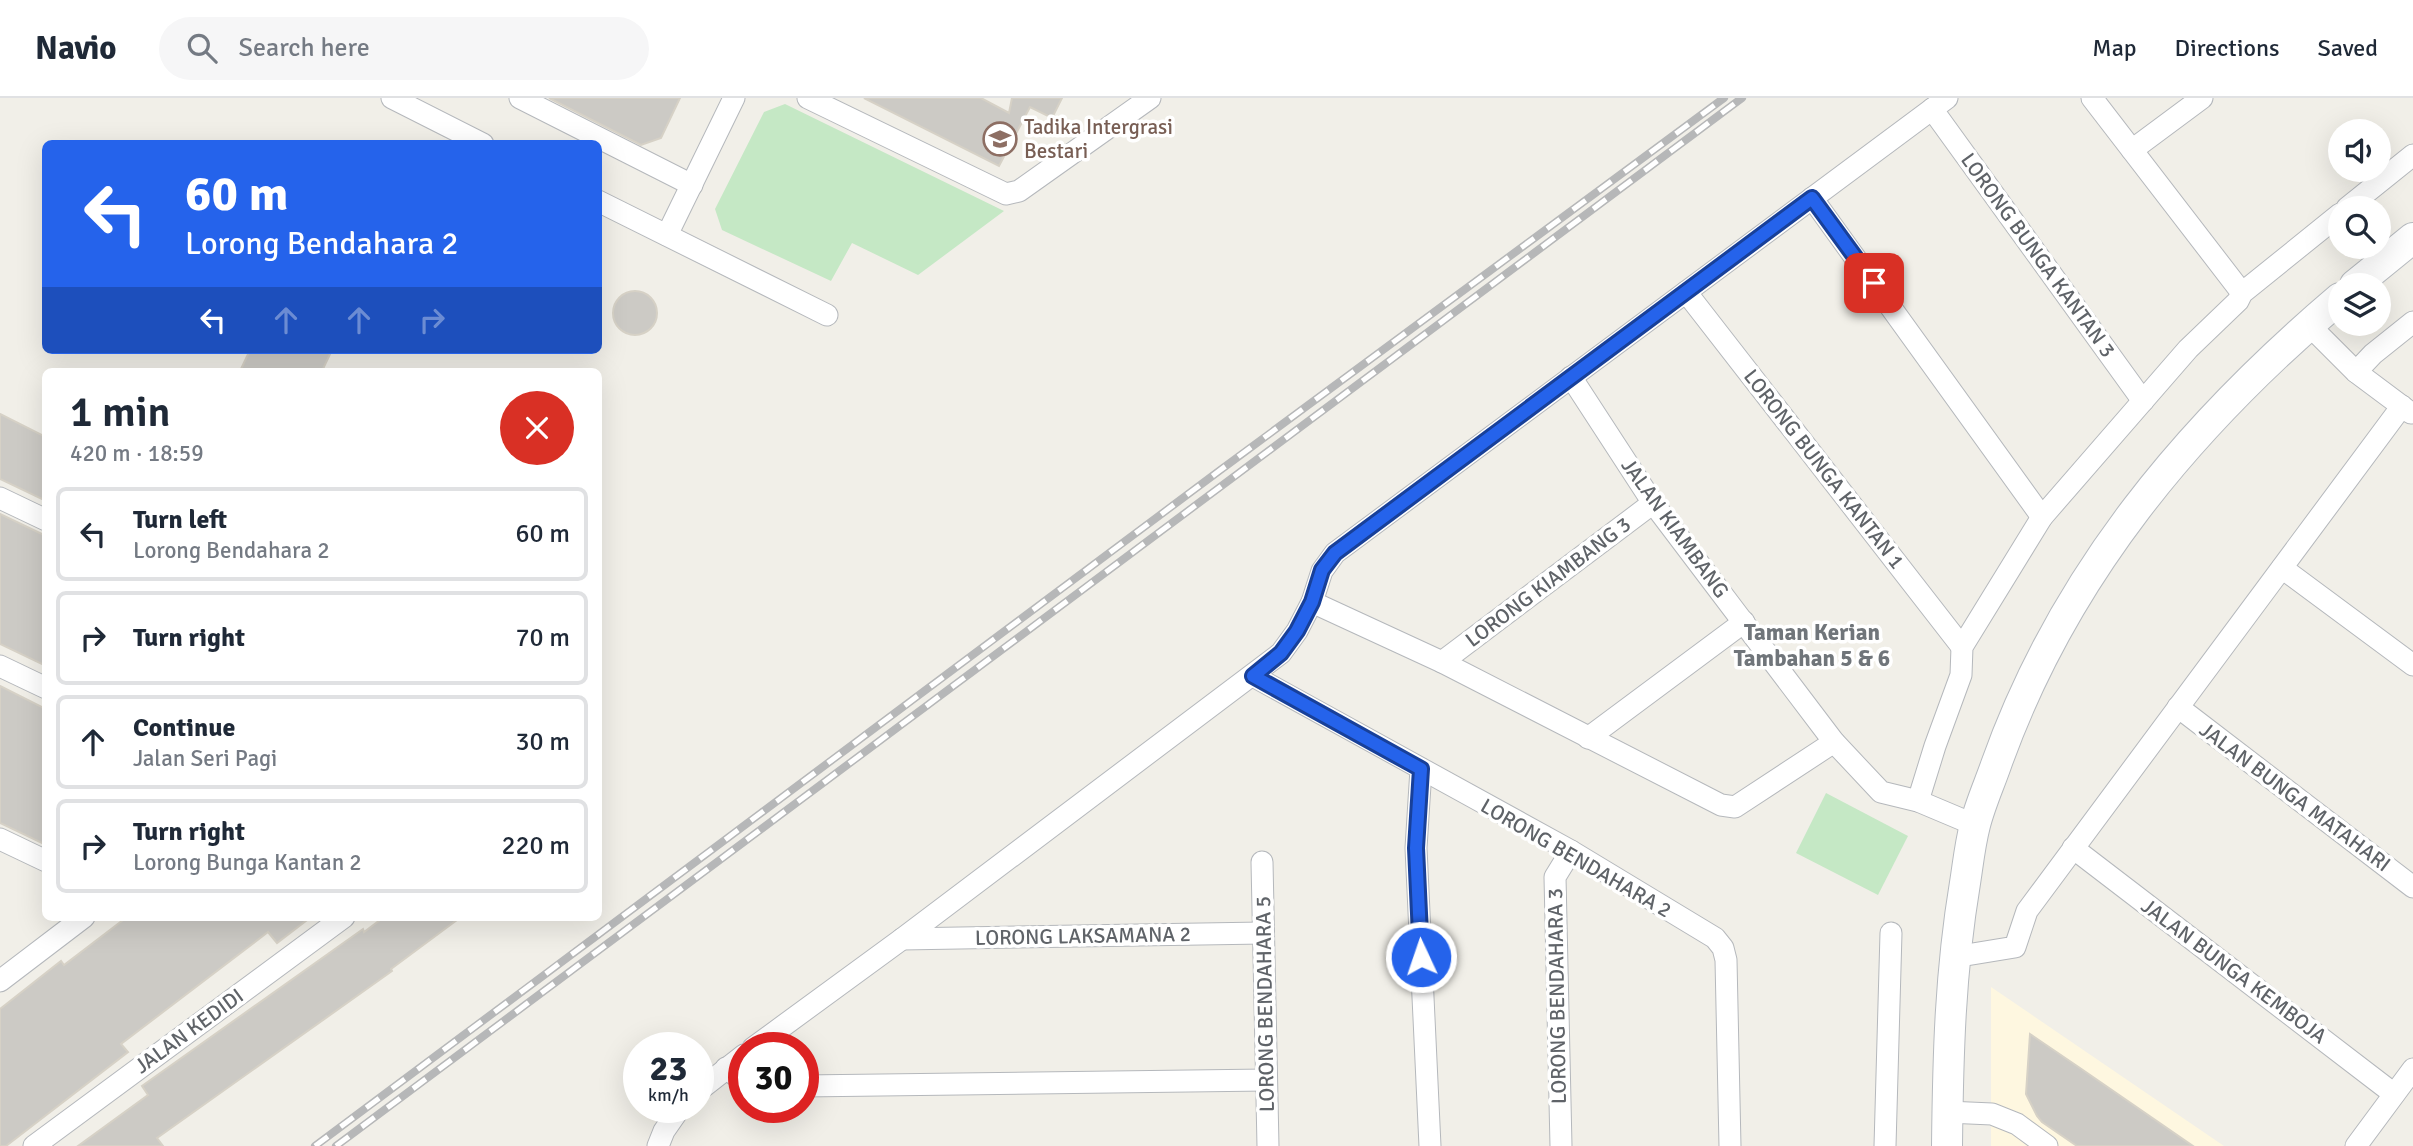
<!DOCTYPE html>
<meta charset="utf-8">
<style>
body{margin:0;font-family:Signika,sans-serif;background:#f6f6f7;color:#1f2937;height:100vh;display:flex;flex-direction:column;font-size:26px;white-space:nowrap}
*{box-sizing:border-box;margin:0}
p{font-size:23px;color:#747a83}
.icon{flex:none;width:38px;height:38px;fill:none;stroke:currentColor;stroke-width:2;stroke-linecap:round;stroke-linejoin:round}
.map{position:relative;flex:1;overflow:hidden}
.side{position:absolute;left:42px;top:270px;width:560px;height:553px;display:flex;flex-direction:column;background:#fff;border-radius:10px;box-shadow:0 7px 28px #0002}
.side>*{flex:none}
.hud{position:absolute;left:42px;top:42px;width:560px;height:214px;border-radius:10px;box-shadow:0 7px 28px #0002;background:#2563eb;color:#fff;overflow:hidden}
.fabs{position:absolute;left:2328px;top:21px;display:grid;gap:14px}
.fabs a{display:grid;place-items:center;width:63px;height:63px;border-radius:50%;background:#fff;box-shadow:0 7px 28px #0002;font-size:35px}
.speed{position:absolute;left:623px;top:934px;display:flex;gap:14px;font-size:35px;font-weight:700;text-align:center}
.speed>*{display:grid;place-content:center;width:91px;height:91px;border-radius:50%;background:#fff;box-shadow:0 7px 28px #0002;line-height:1}
.speed small{font-size:18px;font-weight:400}
.speed .limit{border:10px solid #d22;background:#fff;color:#111}
.pin{position:absolute;display:grid;place-items:center;width:60px;height:60px;color:#fff;margin:-30px;border-radius:14px;box-shadow:0 4px 10px #0006}
.me{position:absolute;width:77px;margin:-38px;rotate:357deg;stroke-linejoin:round;filter:drop-shadow(0 0 5px #0008)}
.turn{display:flex;align-items:center;gap:24px;height:147px;padding:0 28px;font-size:32px}
.turn .icon{width:91px;height:91px;stroke-width:2.5}
.turn b{display:block;font-size:49px;line-height:60px}
.lanes{display:flex;align-items:center;height:66px;padding:0 28px;background:#0003;justify-content:center;gap:35px;direction:ltr}
.lanes .off{opacity:.35}
.round{display:grid;place-items:center;flex:none;width:74px;height:74px;border-radius:37px;background:#f6f6f7}
.summary{display:flex;align-items:center;justify-content:space-between;height:119px;padding:0 28px}
h1{font-size:42px;font-weight:600;line-height:52px}
ul{padding:0;list-style:none}
li{display:flex;align-items:center;gap:21px;height:94px;margin:0 14px 10px;padding:0 14px;border:4px solid #e0e1e3;border-radius:10px}
li div{flex:1}
li b{display:block;font-size:26px}
li em{font-style:normal}
header{display:flex;align-items:center;gap:42px;box-sizing:border-box;height:98px;padding:0 35px;background:#fff;border-bottom:2px solid #e0e1e3}
header strong{font-size:33px}
nav{display:flex;gap:38px;margin-inline-start:auto;font-size:24px}
.search{width:490px;height:63px;background:#f6f6f7;display:flex;align-items:center;gap:18px;box-sizing:border-box;padding:0 24px;border-radius:38px;color:#747a83;font-size:26px}
.map>svg:first-child{display:block}
.commercial{fill:#fef7e0}
.green{fill:#c5e8c5}
.building{fill:#cccac5;stroke:#d6d1c6;stroke-width:2}
.lines{fill:none;stroke-linecap:round;stroke-linejoin:round}
.street-casing{stroke:#b5b8bc;stroke-width:23}
.secondary-casing{stroke:#b6babf;stroke-width:32}
.street{stroke:#fff;stroke-width:21}
.secondary{stroke:#fff;stroke-width:30}
.rail-casing{stroke:#b6b7b8;stroke-width:8}
.rail{stroke:#fff;stroke-width:5;stroke-dasharray:16;stroke-linecap:butt}
.route-casing{stroke:#184099;stroke-width:18}
.route{stroke:#2563eb;stroke-width:12}
.labels{text-anchor:middle;stroke-width:7;stroke-linejoin:round;paint-order:stroke}
.education-label{font-size:21px;fill:#785e54;stroke:#fff;text-anchor:start}
.street-label{font-size:21px;fill:#5f6368;stroke:#fff}
.neighbourhood-label{font-size:23px;font-weight:bold;fill:#70757a;stroke:#fff}
</style>
<header>
<strong>Navio</strong>
<div class="search"><svg class="icon" aria-label="search" viewBox="0 0 24 24"><circle cx="10" cy="10" r="6"/><path d="M15 15l6 6"/></svg>Search here</div>
<nav><a>Map</a><a>Directions</a><a>Saved</a></nav>
</header>
<div class="map">
<svg width="2413" height="1048" viewBox="0 0 2413 1048">
<rect width="100%" height="100%" fill="#f1efe8"/>
<!-- commercial -->
<polygon class="commercial" points="1991,889 2224,1048 1991,1048"/>
<!-- green -->
<g class="green">
<polygon points="785,6 1004,113 918,177 852,145 831,183 722,132 715,111 764,14"/>
<polygon points="1826,695 1908,738 1878,797 1796,755"/>
</g>
<!-- building -->
<g class="building">
<polygon points="549,0 680,0 661,40 641,47"/>
<polygon points="864,0 981,0 1009,15 1012,0 1062,0 1052,20 1030,9 999,68"/>
<circle cx="635" cy="215" r="22"/>
<polygon points="250,252 332,252 322,273 240,273"/>
<polygon points="0,316 46,339 46,403 0,381"/>
<polygon points="0,416 46,438 46,568 0,546"/>
<polygon points="0,588 46,611 46,747 0,725"/>
<polygon points="127,819 311,819 277,845 268,834 121,946 128,954 6,1048 0,1048 0,911 61,863 64,867"/>
<polygon points="384,819 461,819 391,871 392,873 157,1040 163,1048 78,1048 148,997 142,988 363,831 364,834"/>
<polygon points="2030,936 2080,970 2193,1048 2077,1048 2042,1024 2037,1018 2026,996"/>
</g>
<g class="lines">
<defs>
<g id="street">
<polyline points="392,0 483,46"/>
<polyline points="520,0 692,87"/>
<polyline points="808,0 1006,96 1019,93 1150,0"/>
<polyline points="2092,0 2242,195"/>
<polyline points="1932,11 2143,303"/>
<polyline points="2132,52 2202,0"/>
<polyline points="1812,100 2042,419"/>
<polyline points="598,103 827,217"/>
<polyline points="2347,110 2413,57"/>
<polyline points="667,137 734,0"/>
<polyline points="1686,194 1962,549"/>
<polyline points="2309,227 2356,274 2411,315"/>
<polyline points="2356,274 2373,256 2413,224"/>
<polyline points="1571,279 1653,405 1834,644 1881,694 1918,703 1975,727"/>
<polyline points="0,400 46,422"/>
<polyline points="2282,470 2413,567"/>
<polyline points="1312,504 1442,564 1721,707 1735,709 1834,644"/>
<polyline points="1442,564 1653,405"/>
<polyline points="0,568 46,590"/>
<polyline points="1253,578 1571,753 1715,840 1723,850 1726,862 1730,1048"/>
<polyline points="2178,609 2413,789"/>
<polyline points="1588,640 1744,524"/>
<polyline points="1421,671 1416,750 1430,1048"/>
<polyline points="1918,703 1935,648 1961,577 1962,549 2042,419 2188,251 2238,203 2242,195 2340,116"/>
<polyline points="0,741 46,763"/>
<polyline points="2073,750 2394,996"/>
<polyline points="1262,764 1268,1048"/>
<polyline points="902,841 1263,835"/>
<polyline points="1954,859 2015,849 2027,813 2402,308"/>
<polyline points="0,883 84,819"/>
<polyline points="753,950 902,841 1281,555 1297,533 1312,504 1322,473 1335,455 1947,0"/>
<polyline points="726,970 744,984"/>
<polyline points="803,988 1266,982"/>
<polyline points="698,993 744,957"/>
<polyline points="1947,1014 1992,1016 2017,1026 2047,1048"/>
<polyline points="34,1048 344,819"/>
<polyline points="658,1048 664,1033 680,1010"/>
<polyline points="1561,1048 1555,779 1571,753"/>
<polyline points="1885,1048 1891,835"/>
<polyline points="2356,1048 2413,971"/>
</g>
<g id="secondary">
<polyline points="2355,187 2413,140"/>
<path d="M 1947,1048 C 1948,957 1950,875 1965,785 C 1968,766 1970,746 1975,727 C 1980,707 1989,687 1996,667 C 2063,478 2188,329 2340,200"/>
</g>
</defs>
<!-- street casing -->
<use href="#street" class="street-casing"/>
<!-- secondary casing -->
<use href="#secondary" class="secondary-casing"/>
<!-- street -->
<use href="#street" class="street"/>
<!-- secondary -->
<use href="#secondary" class="secondary"/>
<defs>
<g id="rail">
<polyline points="315,1048 1219,373 1724,0"/>
<polyline points="336,1048 1742,0"/>
</g>
</defs>
<!-- rail casing -->
<use href="#rail" class="rail-casing"/>
<!-- rail -->
<use href="#rail" class="rail"/>
</g>
<g class="lines">
<defs>
<polyline id="route" points="1421,859 1416,750 1421,671 1253,578 1281,555 1297,533 1312,504 1322,472 1335,455 1812,100 1874,185"/>
</defs>
<!-- route casing -->
<use href="#route" class="route-casing"/>
<!-- route -->
<use href="#route" class="route"/>
</g>
<!-- icons -->
<defs>
<symbol id="school-ring" viewBox="-11 -11 22 22"><circle r="9.5" fill="#fff" stroke="#8d6e63" stroke-width="1.5"/><path d="M0-5L7-2L0 1L-7-2ZM-4 1L0 2.5L4 1V4Q0 6-4 4Z" fill="#8d6e63"/></symbol>
</defs>
<g fill-rule="evenodd">
<use href="#school-ring" x="981" y="22" width="38" height="38"/>
</g>
<g class="labels">
<!-- education labels -->
<g class="education-label">
<text x="1024" y="36">Tadika Intergrasi<tspan x="1024" dy="24">Bestari</tspan></text>
</g>
<!-- street labels -->
<g class="street-label">
<text transform="translate(2038 157) rotate(54)" y="7">LORONG BUNGA KANTAN 3</text>
<text transform="translate(1824 371) rotate(52)" y="7">LORONG BUNGA KANTAN 1</text>
<text transform="translate(1675 430) rotate(54)" y="7">JALAN KIAMBANG</text>
<text transform="translate(1548 484) rotate(-37)" y="7">LORONG KIAMBANG 3</text>
<text transform="translate(2295 699) rotate(37)" y="7">JALAN BUNGA MATAHARI</text>
<text transform="translate(1576 760) rotate(30)" y="7">LORONG BENDAHARA 2</text>
<text transform="translate(1083 838) rotate(-1)" y="7">LORONG LAKSAMANA 2</text>
<text transform="translate(2234 873) rotate(37)" y="7">JALAN BUNGA KEMBOJA</text>
<text transform="translate(1557 898) rotate(-91)" y="7">LORONG BENDAHARA 3</text>
<text transform="translate(1265 906) rotate(-91)" y="7">LORONG BENDAHARA 5</text>
<text transform="translate(189 933) rotate(-36)" y="7">JALAN KEDIDI</text>
</g>
<!-- neighbourhood labels -->
<g class="neighbourhood-label">
<text x="1812" y="542">Taman Kerian<tspan x="1812" dy="26">Tambahan 5 &amp; 6</tspan></text>
</g>
</g>
</svg>
<div class="fabs">
<a><svg class="icon" aria-label="sound" viewBox="0 0 24 24"><path d="M4 9h4l5-4v14l-5-4H4zM17 9q2 3 0 6"/></svg></a>
<a><svg class="icon" aria-label="search" viewBox="0 0 24 24"><circle cx="10" cy="10" r="6"/><path d="M15 15l6 6"/></svg></a>
<a><svg class="icon" aria-label="layers" viewBox="0 0 24 24"><path d="M12 4l9 5-9 5-9-5zM3 14l9 5 9-5"/></svg></a>
</div>
<div class="speed"><div>23<small>km/h</small></div><div class="limit">30</div></div>
<div class="pin" style="left:1874px;top:185px;background:#d93025"><svg class="icon" aria-label="arrive" viewBox="0 0 24 24"><path d="M6 21V4h12l-3 4 3 4H6"/></svg></div>
<svg class="me" style="left:1421px;top:859px" viewBox="-20 -20 40 40"><circle r="17" fill="#2563eb" stroke="#fff" stroke-width="3"/><path d="M0-11L8 9 0 5-8 9z" fill="#fff"/></svg>
<div class="hud">
<div class="turn"><svg class="icon" aria-label="left" viewBox="0 0 24 24"><path d="M17 20v-9H6M10 6l-5 5 5 5"/></svg><div><b>60 m</b>Lorong Bendahara 2</div></div>
<div class="lanes"><svg class="icon" aria-label="left" viewBox="0 0 24 24"><path d="M17 20v-9H6M10 6l-5 5 5 5"/></svg><svg class="icon off" aria-label="ahead" viewBox="0 0 24 24"><path d="M12 20V5M6 11l6-6 6 6"/></svg><svg class="icon off" aria-label="ahead" viewBox="0 0 24 24"><path d="M12 20V5M6 11l6-6 6 6"/></svg><svg class="icon off" aria-label="right" viewBox="0 0 24 24"><path d="M7 20v-9h11M14 6l5 5-5 5"/></svg></div>
</div>
<section class="side">
<div class="summary"><div><h1>1 min</h1><p>420 m · 18:59</p></div><a class="round" style="background:#d93025;color:#fff"><svg class="icon" aria-label="close" viewBox="0 0 24 24"><path d="M6 6l12 12M18 6L6 18"/></svg></a></div>
<ul>
<li><svg class="icon" aria-label="left" viewBox="0 0 24 24"><path d="M17 20v-9H6M10 6l-5 5 5 5"/></svg><div><b>Turn left</b><p>Lorong Bendahara 2</p></div><em>60 m</em></li>
<li><svg class="icon" aria-label="right" viewBox="0 0 24 24"><path d="M7 20v-9h11M14 6l5 5-5 5"/></svg><div><b>Turn right</b></div><em>70 m</em></li>
<li><svg class="icon" aria-label="ahead" viewBox="0 0 24 24"><path d="M12 20V5M6 11l6-6 6 6"/></svg><div><b>Continue</b><p>Jalan Seri Pagi</p></div><em>30 m</em></li>
<li><svg class="icon" aria-label="right" viewBox="0 0 24 24"><path d="M7 20v-9h11M14 6l5 5-5 5"/></svg><div><b>Turn right</b><p>Lorong Bunga Kantan 2</p></div><em>220 m</em></li>
</ul>
</section>
</div>
